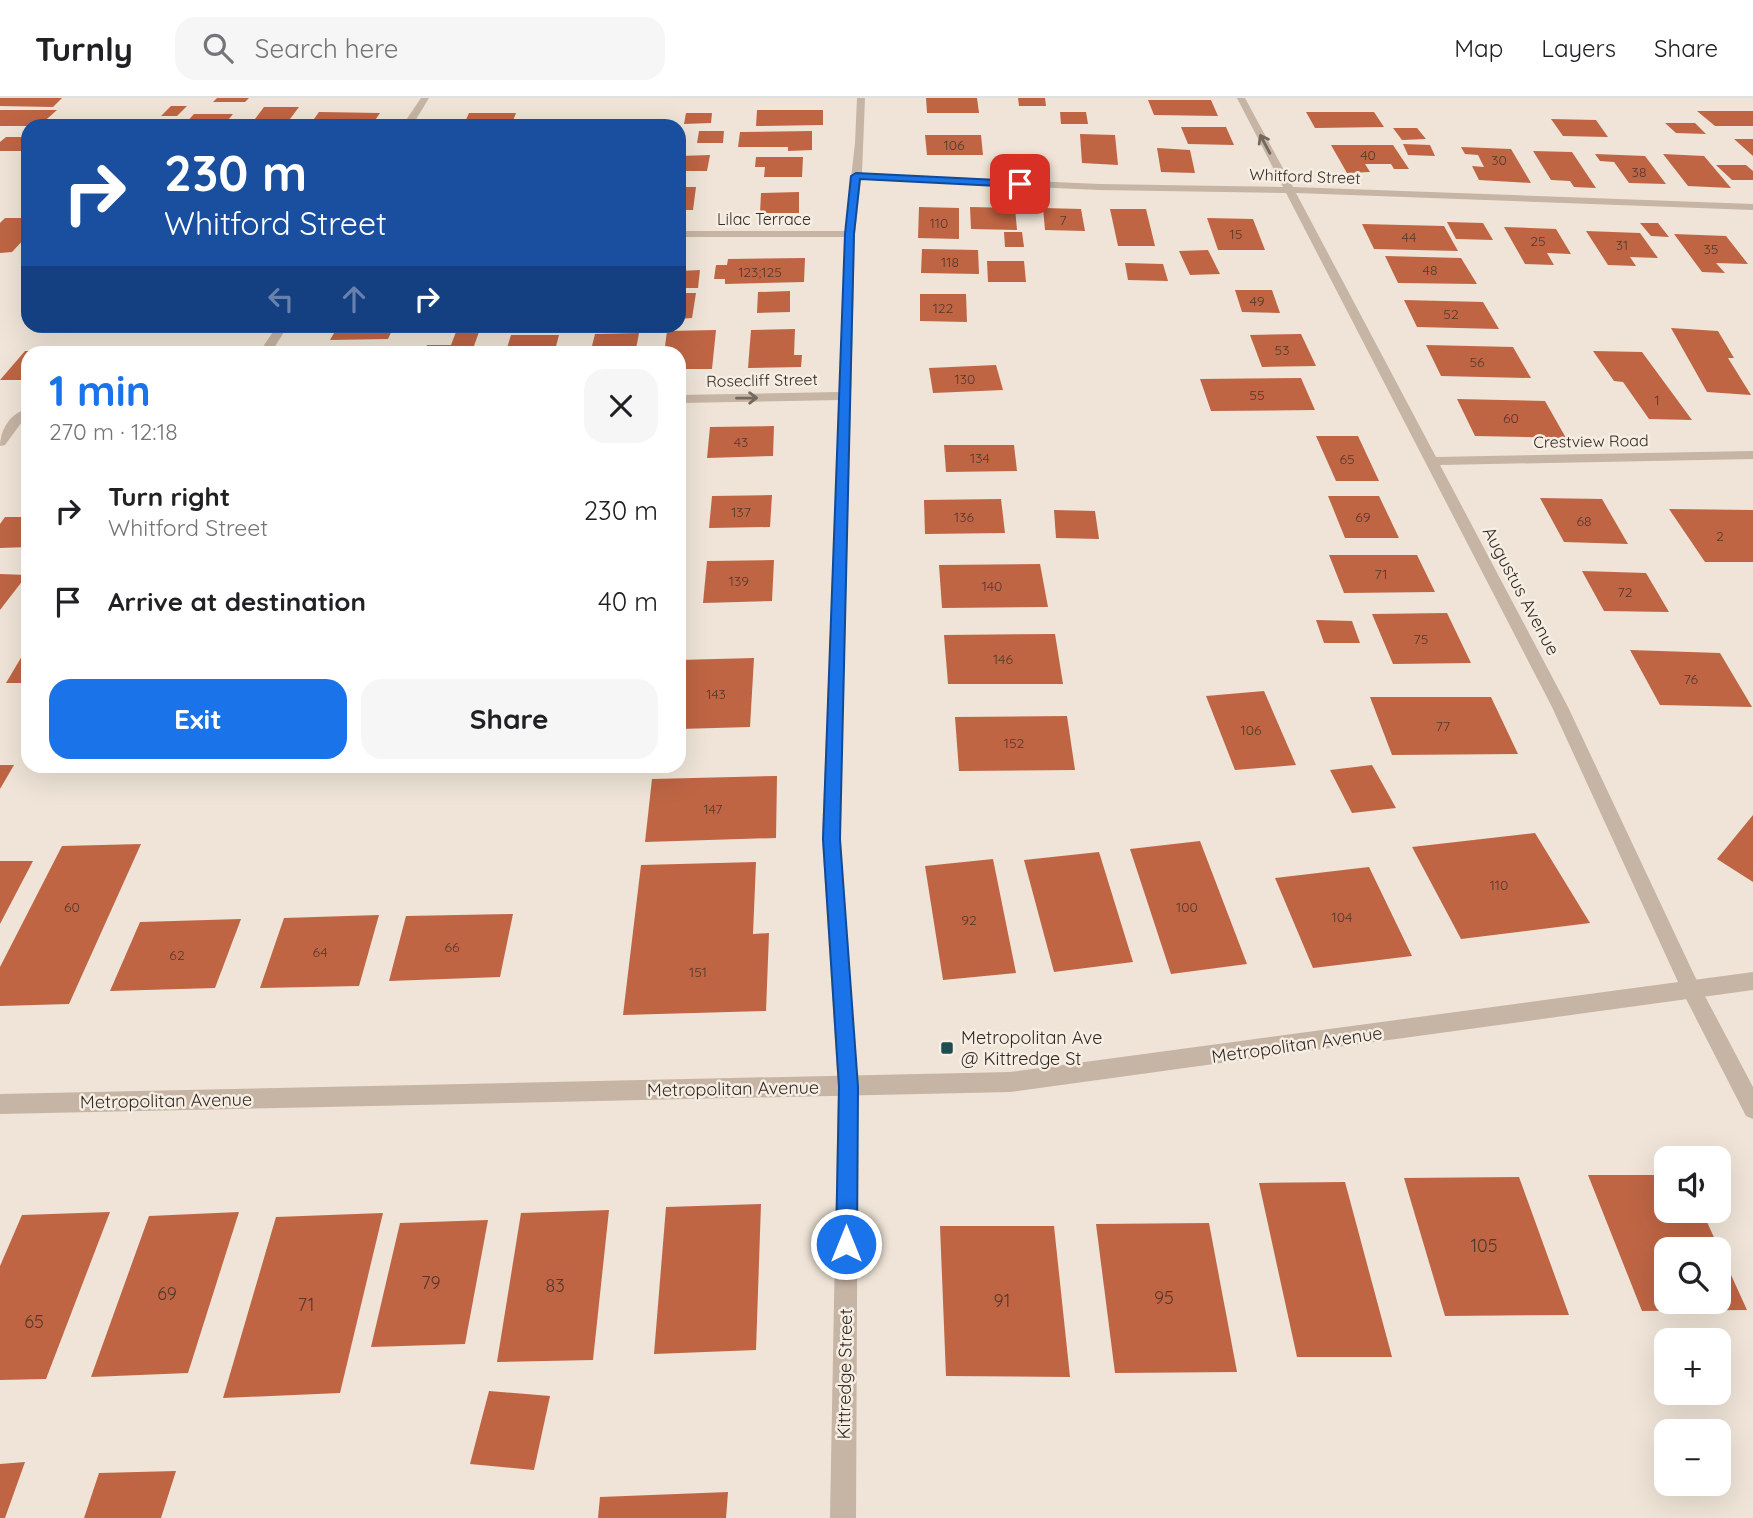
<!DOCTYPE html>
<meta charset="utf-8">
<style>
body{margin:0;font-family:Quicksand,sans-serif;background:#f6f6f6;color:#202124;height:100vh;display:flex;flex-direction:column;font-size:26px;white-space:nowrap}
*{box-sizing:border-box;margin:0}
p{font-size:23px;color:#757577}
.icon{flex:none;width:38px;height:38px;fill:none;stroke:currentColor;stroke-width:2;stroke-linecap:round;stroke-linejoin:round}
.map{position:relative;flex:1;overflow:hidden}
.details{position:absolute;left:21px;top:248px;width:665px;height:427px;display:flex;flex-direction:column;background:#fff;border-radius:21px;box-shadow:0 7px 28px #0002}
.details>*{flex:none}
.guide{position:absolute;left:21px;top:21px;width:665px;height:214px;border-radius:21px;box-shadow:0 7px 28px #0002;background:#1a4fa0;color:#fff;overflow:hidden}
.tools{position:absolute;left:1654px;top:1048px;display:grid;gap:14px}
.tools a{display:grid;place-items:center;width:77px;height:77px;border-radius:14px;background:#fff;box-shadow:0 7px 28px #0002;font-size:35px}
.pin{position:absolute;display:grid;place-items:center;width:60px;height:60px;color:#fff;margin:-30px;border-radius:14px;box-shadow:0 4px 10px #0006}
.me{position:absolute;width:77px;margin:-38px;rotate:0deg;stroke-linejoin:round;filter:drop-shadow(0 0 5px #0008)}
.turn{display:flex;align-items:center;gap:24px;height:147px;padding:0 28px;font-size:32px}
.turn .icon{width:91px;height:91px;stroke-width:2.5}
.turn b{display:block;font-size:49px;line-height:60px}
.lanes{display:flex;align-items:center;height:66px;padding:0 28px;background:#0003;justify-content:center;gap:35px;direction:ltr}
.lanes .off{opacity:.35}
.round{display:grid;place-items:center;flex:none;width:74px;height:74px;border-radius:21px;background:#f6f6f6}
.overview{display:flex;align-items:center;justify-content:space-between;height:119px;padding:0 28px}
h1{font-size:42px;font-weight:800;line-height:52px;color:#1a73e8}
.cta{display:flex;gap:14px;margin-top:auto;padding:14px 28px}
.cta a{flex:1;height:80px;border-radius:21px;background:#1a73e8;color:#fff;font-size:28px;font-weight:800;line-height:80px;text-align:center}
.cta a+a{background:#f6f6f6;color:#202124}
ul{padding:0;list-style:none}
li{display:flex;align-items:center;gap:21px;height:91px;padding:0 28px}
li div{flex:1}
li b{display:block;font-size:26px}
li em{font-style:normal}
header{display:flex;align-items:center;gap:42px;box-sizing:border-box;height:98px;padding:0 35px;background:#fff;border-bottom:2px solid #e0e0e0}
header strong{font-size:33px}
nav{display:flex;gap:38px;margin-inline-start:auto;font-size:24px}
.search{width:490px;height:63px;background:#f6f6f6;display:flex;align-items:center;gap:18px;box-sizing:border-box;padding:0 24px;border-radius:21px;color:#757577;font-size:26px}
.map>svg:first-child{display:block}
.building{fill:#bf6544;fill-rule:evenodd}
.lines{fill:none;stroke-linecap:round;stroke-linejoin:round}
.minor{fill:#c6b4a4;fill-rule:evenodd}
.tertiary{fill:#c6b4a4;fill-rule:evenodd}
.oneway{stroke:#75685e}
.route{fill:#1a73e8;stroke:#114b97;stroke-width:2}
.poi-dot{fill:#1d4c51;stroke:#f7eee3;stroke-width:2.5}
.labels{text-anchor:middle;stroke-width:5;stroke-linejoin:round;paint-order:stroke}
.number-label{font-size:14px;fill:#55382d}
.far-street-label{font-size:16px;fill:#322925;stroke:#f7eee3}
.street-label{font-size:18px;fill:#322925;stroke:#f7eee3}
.poi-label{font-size:18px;fill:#322925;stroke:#f7eee3;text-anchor:start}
.near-number-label{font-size:18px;fill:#55382d}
</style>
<header>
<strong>Turnly</strong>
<div class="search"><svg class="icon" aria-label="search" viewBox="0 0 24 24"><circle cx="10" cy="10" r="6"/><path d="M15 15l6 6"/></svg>Search here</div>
<nav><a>Map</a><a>Layers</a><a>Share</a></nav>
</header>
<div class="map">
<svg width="1753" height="1420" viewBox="0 0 1753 1420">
<rect width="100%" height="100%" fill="#efe4d7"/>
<!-- building -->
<g class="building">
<polygon points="0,0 62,0 53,9 0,8"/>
<polygon points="217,0 249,0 245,4 213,4"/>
<polygon points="926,0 977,0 979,15 927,15"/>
<polygon points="1018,0 1045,0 1046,8 1019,8"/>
<polygon points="1148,2 1211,2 1218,18 1154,17"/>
<polygon points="171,8 187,8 177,18 161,18"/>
<polygon points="264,9 299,9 290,21 255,21"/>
<polygon points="0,12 57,12 39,28 0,28"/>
<polygon points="757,12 823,12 823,27 756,28"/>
<polygon points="1697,13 1753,13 1753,28 1715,28"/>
<polygon points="319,14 380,15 371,28 309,28"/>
<polygon points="1060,14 1086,14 1088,26 1061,26"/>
<polygon points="1306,14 1374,14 1384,29 1315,30"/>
<polygon points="469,15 516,15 511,28 463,28"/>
<polygon points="686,15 712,15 711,25 684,26"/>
<polygon points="194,16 233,16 224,27 184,27"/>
<polygon points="1551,21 1596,22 1608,39 1563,38"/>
<polygon points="1665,25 1695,25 1706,36 1676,35"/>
<polygon points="1181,29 1226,29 1234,47 1188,46"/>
<polygon points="1393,30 1417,30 1426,41 1402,42"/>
<polygon points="699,33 724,33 723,45 697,45"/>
<polygon points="812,33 812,52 788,53 788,49 738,49 740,34"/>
<polygon points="1080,36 1115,37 1118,67 1082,65"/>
<polygon points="925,37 981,37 983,57 927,57"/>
<polygon points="6,39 28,39 28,53 0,53 0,44"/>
<polygon points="1734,41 1753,41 1753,58"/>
<polygon points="1403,46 1430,47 1435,58 1408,57"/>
<polygon points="1331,47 1393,47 1409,71 1394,71 1391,66 1365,66 1370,74 1347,75"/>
<polygon points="1461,49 1511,51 1531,85 1479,82 1472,68 1484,69 1478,57 1465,56"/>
<polygon points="1157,50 1190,52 1195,75 1161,74"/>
<polygon points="1533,53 1572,54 1596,90 1574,89 1570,83 1551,82"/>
<polygon points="1595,56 1645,58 1666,86 1629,85 1614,64 1600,63"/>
<polygon points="1663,56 1704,58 1731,90 1688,88"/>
<polygon points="710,57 707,73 679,73 679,58"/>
<polygon points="756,59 803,59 802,79 764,79 765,69 755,69"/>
<polygon points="1716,67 1746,67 1753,73 1753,82 1732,82"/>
<polygon points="679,89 696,89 693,112 679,112"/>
<polygon points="799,94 799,115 760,115 761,95"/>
<polygon points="919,109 959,110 959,141 918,140"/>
<polygon points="970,109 1015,110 1017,132 971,131"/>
<polygon points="1043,110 1081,111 1085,133 1045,132"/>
<polygon points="1110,111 1146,111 1155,148 1118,148"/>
<polygon points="5,120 28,120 28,137 12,154 0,155 0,125"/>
<polygon points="1207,120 1253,121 1265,152 1218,152"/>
<polygon points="1447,124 1483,125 1493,142 1456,141"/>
<polygon points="1640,125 1658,125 1669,139 1651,138"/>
<polygon points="1362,126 1444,128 1458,153 1374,151"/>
<polygon points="1504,129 1556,131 1571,156 1547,155 1554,167 1525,166"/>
<polygon points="1586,133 1640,135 1658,160 1630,159 1636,168 1608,167"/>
<polygon points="1004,134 1022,134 1024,149 1005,149"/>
<polygon points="1674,136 1726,138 1748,166 1716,165 1725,175 1702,174"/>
<polygon points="922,151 978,152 979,176 921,175"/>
<polygon points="1208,152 1220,176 1190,177 1179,153"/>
<polygon points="1385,158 1461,160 1477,186 1398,185"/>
<polygon points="805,160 804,184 725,186 725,181 714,181 716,167 727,167 728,161"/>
<polygon points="987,163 1024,163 1026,184 988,184"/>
<polygon points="1125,165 1163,166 1168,183 1128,182"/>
<polygon points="700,172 698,190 679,190 679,173"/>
<polygon points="1235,192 1272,192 1280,215 1242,214"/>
<polygon points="790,193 790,214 757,215 758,194"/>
<polygon points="679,195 696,195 692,220 679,221"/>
<polygon points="920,196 966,196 967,224 920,223"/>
<polygon points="1404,202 1483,204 1499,231 1417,229"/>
<polygon points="338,228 394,228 388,241 330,242"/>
<polygon points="1671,230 1718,233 1734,260 1728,260 1751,297 1707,294"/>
<polygon points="795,231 794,257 802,257 801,269 748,270 751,232"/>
<polygon points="716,232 712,271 679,271 679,256 664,256 667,233"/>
<polygon points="456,234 479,234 471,256 424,256 427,247 451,247"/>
<polygon points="639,235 635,256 590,256 595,236"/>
<polygon points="1301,236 1316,268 1262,269 1250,237"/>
<polygon points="511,237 559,237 554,256 505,256"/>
<polygon points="1426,247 1513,249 1531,280 1441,278"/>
<polygon points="89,248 137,249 131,256 83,256"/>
<polygon points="382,251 379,256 319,256 321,252"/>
<polygon points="25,253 70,253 68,256 28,256 28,282 0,282"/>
<polygon points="151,253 198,253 196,256 149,256"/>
<polygon points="1593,253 1642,254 1692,322 1649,321 1623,284 1614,283"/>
<polygon points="996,267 1003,292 933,295 929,270"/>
<polygon points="1301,280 1315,312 1211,313 1200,281"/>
<polygon points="1457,301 1545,303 1566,340 1475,338"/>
<polygon points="774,328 773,358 707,360 710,329"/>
<polygon points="1316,338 1358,338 1379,383 1336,383"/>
<polygon points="944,347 1014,347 1017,373 946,374"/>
<polygon points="772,397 770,429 709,430 712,398"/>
<polygon points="1328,398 1379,398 1399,440 1345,440"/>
<polygon points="1540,400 1602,401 1628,446 1564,444"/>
<polygon points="1001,401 1005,435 925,436 924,402"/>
<polygon points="1669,411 1753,412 1753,464 1705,464"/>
<polygon points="1054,412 1095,413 1099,441 1056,440"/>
<polygon points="5,419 28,419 28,449 0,450 0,426"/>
<polygon points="1329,457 1417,457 1435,494 1344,495"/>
<polygon points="774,462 772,503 703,505 707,463"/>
<polygon points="1040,466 1048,509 942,510 939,467"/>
<polygon points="1582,473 1646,475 1669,514 1604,513"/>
<polygon points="0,476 27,477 0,512"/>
<polygon points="1447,515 1471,565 1393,566 1372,516"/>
<polygon points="1316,522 1352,523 1360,545 1324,545"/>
<polygon points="1055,536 1063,586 948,586 944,537"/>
<polygon points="1630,552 1720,555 1752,609 1660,607"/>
<polygon points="22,558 28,558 28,585 6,585"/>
<polygon points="754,560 750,629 679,631 679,562"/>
<polygon points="1264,593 1296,667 1235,672 1206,598"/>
<polygon points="1370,599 1491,599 1518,656 1392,657"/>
<polygon points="1067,618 1075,672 959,673 955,619"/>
<polygon points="0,667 14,667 0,691"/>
<polygon points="1372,667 1396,710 1352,715 1330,672"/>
<polygon points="777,678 776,740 645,744 652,681"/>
<polygon points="1753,717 1753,784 1717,761"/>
<polygon points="1535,735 1590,825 1461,841 1412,749"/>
<polygon points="1200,743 1247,866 1171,876 1130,751"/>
<polygon points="141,746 69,906 0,908 0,869 62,748"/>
<polygon points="1099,754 1133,864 1054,874 1024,762"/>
<polygon points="993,761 1016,875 943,882 925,768"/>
<polygon points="0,763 33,763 0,826"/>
<polygon points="756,764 753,836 769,835 766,913 623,917 641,767"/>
<polygon points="1369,769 1412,858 1313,870 1275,780"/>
<polygon points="513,816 500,879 389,883 406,818"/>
<polygon points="379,817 359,888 260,890 284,820"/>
<polygon points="241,821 215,890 110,893 140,824"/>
<path d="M 1588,1077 L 1666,1077 L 1666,1113 L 1702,1113 L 1747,1212 L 1642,1213 ZM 1666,1152 L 1718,1152 L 1718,1204 L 1666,1204 Z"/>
<polygon points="1519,1079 1569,1217 1445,1218 1404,1080"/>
<polygon points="1345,1084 1392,1259 1297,1259 1259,1085"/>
<polygon points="761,1106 756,1252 654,1256 666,1109"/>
<polygon points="609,1112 593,1262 497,1264 521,1115"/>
<polygon points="110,1114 46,1281 0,1282 0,1168 22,1117"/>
<polygon points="239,1114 188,1275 91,1279 149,1118"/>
<polygon points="383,1115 340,1295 223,1300 276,1119"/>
<polygon points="488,1122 465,1246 371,1249 400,1125"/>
<polygon points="1209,1125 1237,1274 1115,1275 1096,1126"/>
<polygon points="940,1128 1054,1128 1070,1279 946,1278"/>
<polygon points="489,1293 550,1298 534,1372 470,1366"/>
<polygon points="25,1364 5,1420 0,1420 0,1366"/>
<polygon points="176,1373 161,1420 84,1420 99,1375"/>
<polygon points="728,1394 726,1420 598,1420 600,1399"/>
</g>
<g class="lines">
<!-- minor -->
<g class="minor">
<polygon points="421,0 429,0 412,28 402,28"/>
<polygon points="857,0 865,0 862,75 1099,86 1283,89 1237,0 1245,0 1293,89 1753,106 1753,112 1296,95 1436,359 1753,353 1753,361 1440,367 1568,609 1698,885 1753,989 1753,1021 1746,1018 1684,897 1552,609 1286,95 1099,92 861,81 855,136 840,741 858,989 856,1420 830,1420 838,989 822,741 839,302 679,305 679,297 839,294 845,139 679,139 679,133 845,133 855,45"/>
<polygon points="277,228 288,228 270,256 258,256"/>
<path d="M 21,313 L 27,317 L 5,347 L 0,348 C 0,334 8,319 21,313 Z"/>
</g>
<!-- tertiary -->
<polygon class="tertiary" points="1753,874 1753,892 1010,994 0,1016 0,996 1010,974"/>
</g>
<!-- one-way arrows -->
<defs><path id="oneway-shaft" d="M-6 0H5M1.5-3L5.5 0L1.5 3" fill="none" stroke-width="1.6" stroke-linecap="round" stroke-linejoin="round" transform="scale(1.75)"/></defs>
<g class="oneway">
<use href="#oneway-shaft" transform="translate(1265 46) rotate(-118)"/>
<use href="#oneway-shaft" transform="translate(747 300) rotate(-1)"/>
</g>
<!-- route -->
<polygon class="route" points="856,75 1020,83 1025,86 1020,89 860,81 854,136 840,741 858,989 857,1146 853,1154 846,1157 839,1154 836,1146 839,989 823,741 845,136 851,78"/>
<!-- markers -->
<rect class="poi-dot" x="940" y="943" width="14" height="14" rx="3.5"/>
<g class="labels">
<!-- number labels -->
<g class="number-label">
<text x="954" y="52">106</text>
<text x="1368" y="62">40</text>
<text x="1499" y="67">30</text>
<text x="1639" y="79">38</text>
<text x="1063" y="127">7</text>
<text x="939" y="130">110</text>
<text x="1236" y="141">15</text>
<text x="1409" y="144">44</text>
<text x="1538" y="148">25</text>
<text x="1622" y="152">31</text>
<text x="1711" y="156">35</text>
<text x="950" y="169">118</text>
<text x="1430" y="177">48</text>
<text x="760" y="179">123;125</text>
<text x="1257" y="208">49</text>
<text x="943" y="215">122</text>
<text x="1451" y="221">52</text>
<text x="1282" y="257">53</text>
<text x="1477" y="269">56</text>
<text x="965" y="286">130</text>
<text x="1257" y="302">55</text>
<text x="1657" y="307">1</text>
<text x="1511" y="325">60</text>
<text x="741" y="349">43</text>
<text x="980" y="365">134</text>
<text x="1347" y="366">65</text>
<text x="741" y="419">137</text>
<text x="964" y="424">136</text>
<text x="1363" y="424">69</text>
<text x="1584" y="428">68</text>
<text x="1720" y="443">2</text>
<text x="1381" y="481">71</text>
<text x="739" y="488">139</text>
<text x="992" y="493">140</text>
<text x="1625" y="499">72</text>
<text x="1421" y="546">75</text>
<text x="1003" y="566">146</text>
<text x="1691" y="586">76</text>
<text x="716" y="601">143</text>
<text x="1443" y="633">77</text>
<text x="1251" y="637">106</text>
<text x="1014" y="650">152</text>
<text x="713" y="716">147</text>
<text x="1499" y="792">110</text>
<text x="72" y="814">60</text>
<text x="1187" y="814">100</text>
<text x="1342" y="824">104</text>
<text x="969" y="827">92</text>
<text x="452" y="854">66</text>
<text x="320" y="859">64</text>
<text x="177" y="862">62</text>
<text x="698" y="879">151</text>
</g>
<!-- far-street labels -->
<g class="far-street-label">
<text transform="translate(1305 78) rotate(2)" y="6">Whitford Street</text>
<text x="764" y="127">Lilac Terrace</text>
<text transform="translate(762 282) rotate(-1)" y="6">Rosecliff Street</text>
<text transform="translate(1591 343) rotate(-1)" y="6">Crestview Road</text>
</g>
<!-- street labels -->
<g class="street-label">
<text transform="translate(1521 493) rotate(62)" y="6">Augustus Avenue</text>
<text transform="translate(1297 947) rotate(-8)" y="6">Metropolitan Avenue</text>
<text transform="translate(733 991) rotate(-1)" y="6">Metropolitan Avenue</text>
<text transform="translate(166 1003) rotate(-1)" y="6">Metropolitan Avenue</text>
<text transform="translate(845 1276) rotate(-89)" y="6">Kittredge Street</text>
</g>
<!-- poi labels -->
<g class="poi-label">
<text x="961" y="946">Metropolitan Ave<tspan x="961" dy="21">@ Kittredge St</tspan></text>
</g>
<!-- near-number labels -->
<g class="near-number-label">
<text x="1484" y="1154">105</text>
<text x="431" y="1191">79</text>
<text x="555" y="1194">83</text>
<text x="167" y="1202">69</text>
<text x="1164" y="1206">95</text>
<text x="1002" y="1209">91</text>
<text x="306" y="1213">71</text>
<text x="34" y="1230">65</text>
</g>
</g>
</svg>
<div class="tools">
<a><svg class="icon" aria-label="sound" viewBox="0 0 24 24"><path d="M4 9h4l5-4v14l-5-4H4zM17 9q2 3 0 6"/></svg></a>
<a><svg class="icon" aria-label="search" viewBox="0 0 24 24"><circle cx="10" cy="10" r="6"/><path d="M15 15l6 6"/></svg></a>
<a>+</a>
<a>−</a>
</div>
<div class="pin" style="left:1020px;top:86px;background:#d93025"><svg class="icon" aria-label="arrive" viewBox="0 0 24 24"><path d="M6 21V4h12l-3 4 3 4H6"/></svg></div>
<svg class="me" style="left:846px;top:1146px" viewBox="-20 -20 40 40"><circle r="17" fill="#1a73e8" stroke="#fff" stroke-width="3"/><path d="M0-11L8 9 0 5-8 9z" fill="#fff"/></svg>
<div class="guide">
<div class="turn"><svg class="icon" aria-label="right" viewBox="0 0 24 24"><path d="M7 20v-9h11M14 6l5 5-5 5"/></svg><div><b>230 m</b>Whitford Street</div></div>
<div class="lanes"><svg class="icon off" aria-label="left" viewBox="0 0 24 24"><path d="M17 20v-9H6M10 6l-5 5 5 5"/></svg><svg class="icon off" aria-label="ahead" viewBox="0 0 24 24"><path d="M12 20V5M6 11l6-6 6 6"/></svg><svg class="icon" aria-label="right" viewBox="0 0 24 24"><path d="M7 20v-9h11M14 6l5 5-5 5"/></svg></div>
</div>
<section class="details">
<div class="overview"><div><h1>1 min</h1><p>270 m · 12:18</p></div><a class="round"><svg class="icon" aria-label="close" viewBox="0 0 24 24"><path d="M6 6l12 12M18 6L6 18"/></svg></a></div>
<ul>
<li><svg class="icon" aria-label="right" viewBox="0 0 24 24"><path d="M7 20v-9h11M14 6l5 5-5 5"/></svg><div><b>Turn right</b><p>Whitford Street</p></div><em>230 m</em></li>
<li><svg class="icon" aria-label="arrive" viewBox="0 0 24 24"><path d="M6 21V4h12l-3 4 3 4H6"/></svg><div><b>Arrive at destination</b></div><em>40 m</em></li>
</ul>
<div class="cta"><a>Exit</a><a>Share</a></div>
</section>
</div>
